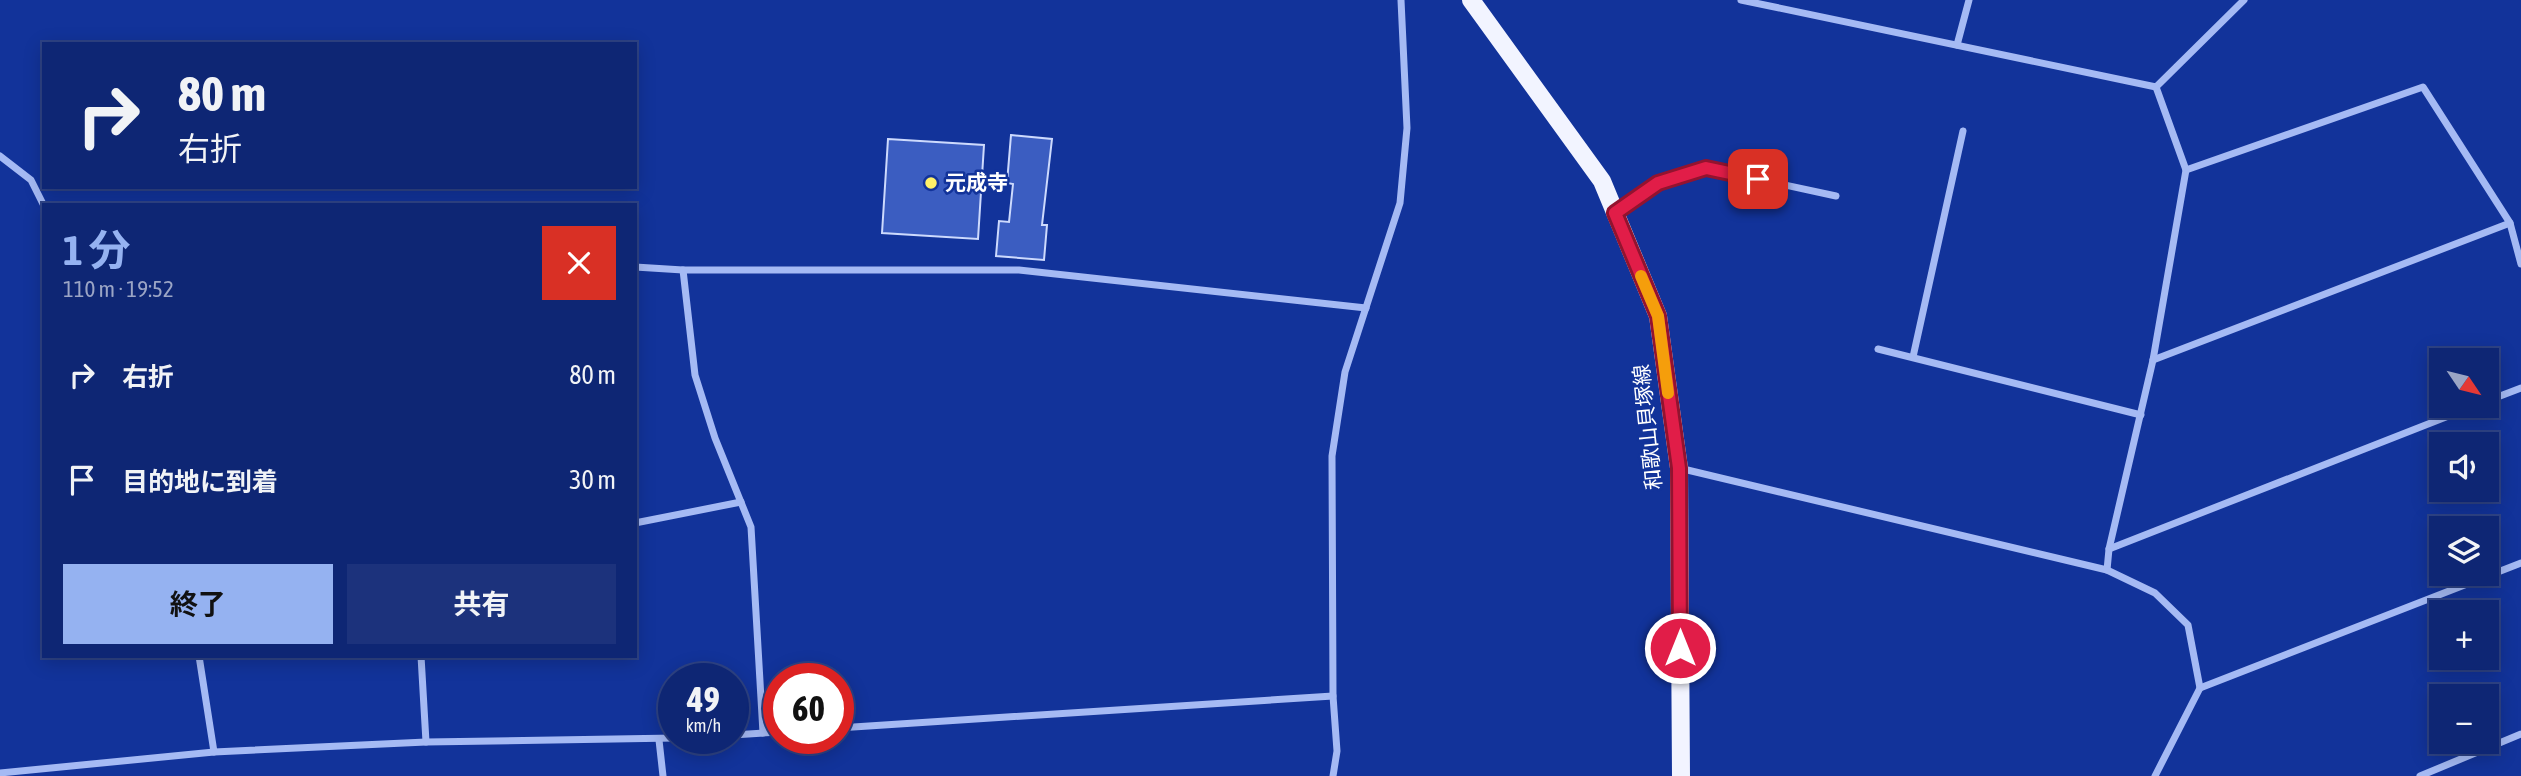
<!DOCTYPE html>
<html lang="ja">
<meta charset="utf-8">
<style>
body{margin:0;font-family:"Asap Condensed","Noto Sans JP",sans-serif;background:#1c327c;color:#f1f3f6;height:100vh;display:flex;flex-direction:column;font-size:26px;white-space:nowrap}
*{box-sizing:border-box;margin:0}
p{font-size:23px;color:#9ba5c5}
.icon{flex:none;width:38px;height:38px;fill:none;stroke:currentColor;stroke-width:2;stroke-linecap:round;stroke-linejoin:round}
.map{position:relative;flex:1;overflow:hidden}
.panel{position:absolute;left:42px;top:203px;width:595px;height:455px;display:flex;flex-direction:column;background:#0e2674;border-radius:0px;box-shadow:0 4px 18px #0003,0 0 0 2px #2e4386}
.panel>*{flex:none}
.banner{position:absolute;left:42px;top:42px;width:595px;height:147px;border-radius:0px;box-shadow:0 4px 18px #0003,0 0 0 2px #2e4386;background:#0e2674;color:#f1f3f6;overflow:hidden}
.needle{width:46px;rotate:125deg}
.controls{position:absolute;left:2429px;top:348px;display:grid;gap:14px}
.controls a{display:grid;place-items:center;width:70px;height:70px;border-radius:0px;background:#0e2674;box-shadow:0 4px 18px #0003,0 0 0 2px #2e4386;font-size:35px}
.speed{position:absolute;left:658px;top:663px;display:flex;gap:14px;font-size:35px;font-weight:700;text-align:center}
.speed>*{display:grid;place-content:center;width:91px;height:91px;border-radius:50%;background:#0e2674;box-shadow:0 4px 18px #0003,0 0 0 2px #2e4386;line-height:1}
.speed small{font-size:18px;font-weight:400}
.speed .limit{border:10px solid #d22;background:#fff;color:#111}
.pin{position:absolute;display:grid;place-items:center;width:60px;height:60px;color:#fff;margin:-30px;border-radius:14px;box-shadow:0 4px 10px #0006}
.me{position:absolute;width:77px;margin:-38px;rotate:0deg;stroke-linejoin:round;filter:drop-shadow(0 0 5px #0008)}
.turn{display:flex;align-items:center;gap:24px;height:147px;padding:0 21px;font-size:32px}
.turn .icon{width:91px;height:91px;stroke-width:2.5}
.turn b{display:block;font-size:49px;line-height:60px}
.round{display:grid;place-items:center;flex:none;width:74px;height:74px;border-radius:0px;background:#1c327c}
.headline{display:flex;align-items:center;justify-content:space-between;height:119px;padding:0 21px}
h1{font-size:42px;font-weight:700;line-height:52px;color:#95b2f1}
.cta{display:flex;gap:14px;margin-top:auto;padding:14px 21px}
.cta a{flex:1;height:80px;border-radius:0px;background:#95b2f1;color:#111;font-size:28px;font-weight:700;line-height:80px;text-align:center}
.cta a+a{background:#1c327c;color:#f1f3f6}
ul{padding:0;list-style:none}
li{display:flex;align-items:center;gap:21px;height:105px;padding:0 21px}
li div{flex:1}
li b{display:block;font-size:26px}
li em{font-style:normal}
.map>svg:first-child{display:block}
.building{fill:#3b5dc1;stroke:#cddafd;stroke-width:2}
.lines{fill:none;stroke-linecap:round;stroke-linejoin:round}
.street{stroke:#a5baf4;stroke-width:7}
.primary{stroke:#f2f4ff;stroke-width:18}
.route-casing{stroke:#92132f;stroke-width:18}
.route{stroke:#e11d48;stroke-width:12}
.slow{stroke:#f59e0b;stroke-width:12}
.poi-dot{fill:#fff168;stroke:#12339a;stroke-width:2.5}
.labels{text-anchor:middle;stroke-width:5;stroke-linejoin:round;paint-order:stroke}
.poi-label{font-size:21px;font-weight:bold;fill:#fff;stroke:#12339a;text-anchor:start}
.street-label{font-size:21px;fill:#fff;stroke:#12339a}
</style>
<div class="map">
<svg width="2521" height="776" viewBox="0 0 2521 776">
<rect width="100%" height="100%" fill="#12339a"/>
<!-- building -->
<g class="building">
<polygon points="1011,135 1052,139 1042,225 1047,225 1044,260 996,256 999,221 1009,222 1013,184 1007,183"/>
<polygon points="888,139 984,145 978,239 882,233"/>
</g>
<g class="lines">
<!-- street -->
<g class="street">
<polyline points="1741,0 2156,87 2244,0"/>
<polyline points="1957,45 1969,0"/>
<polyline points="0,156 31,180 44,206"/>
<polyline points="2186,170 2423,87 2510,223 2521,264"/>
<polyline points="1617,211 1658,183 1706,168 1836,196"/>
<polyline points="635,267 683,270 1019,270 1366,308"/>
<polyline points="683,270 695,375 715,438 751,527 763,733"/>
<polyline points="1878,349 2141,415"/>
<polyline points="1913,357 1963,131"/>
<polyline points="2153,360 2510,223"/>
<polyline points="2487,401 2521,388"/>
<polyline points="1679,468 2107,570 2155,593 2188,625 2200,688 2155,776"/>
<polyline points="635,523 741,502"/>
<polyline points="2109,549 2474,406"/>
<polyline points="2107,570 2109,549 2153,360 2186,170 2156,87"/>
<polyline points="199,656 214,752"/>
<polyline points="421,656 426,742"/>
<polyline points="2200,688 2521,563"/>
<polyline points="838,728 1333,696"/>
<polyline points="733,735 779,732"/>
<polyline points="659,740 663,776"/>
<polyline points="0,773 214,752 426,742 675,738"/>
<polyline points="1333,776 1337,751 1333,696 1332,456 1345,372 1400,203 1407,128 1401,0"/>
<polyline points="2420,776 2521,734"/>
</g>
<!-- primary -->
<polyline class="primary" points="1471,0 1602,181 1658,316 1679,468 1681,776"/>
</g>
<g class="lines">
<defs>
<polyline id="route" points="1680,648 1679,468 1658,316 1615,213 1658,183 1706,168 1758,179"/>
</defs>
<!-- route casing -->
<use href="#route" class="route-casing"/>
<!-- route -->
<use href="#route" class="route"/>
<!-- slow -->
<polyline class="slow" points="1641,276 1658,316 1668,393"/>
</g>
<!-- markers -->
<circle class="poi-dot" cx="931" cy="183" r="7"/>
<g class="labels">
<!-- poi labels -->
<g class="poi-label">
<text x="945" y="190">元成寺</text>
</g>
<!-- street labels -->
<g class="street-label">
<text transform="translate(1648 427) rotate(-96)" y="7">和歌山貝塚線</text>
</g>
</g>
</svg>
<div class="controls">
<a><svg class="needle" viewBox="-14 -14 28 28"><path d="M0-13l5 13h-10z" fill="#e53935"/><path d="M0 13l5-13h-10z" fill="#9ba5c5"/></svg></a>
<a><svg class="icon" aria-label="sound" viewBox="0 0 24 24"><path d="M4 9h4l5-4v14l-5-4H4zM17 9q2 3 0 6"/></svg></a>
<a><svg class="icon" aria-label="layers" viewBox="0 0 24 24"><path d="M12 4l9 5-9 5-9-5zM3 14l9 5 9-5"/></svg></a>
<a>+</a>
<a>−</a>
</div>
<div class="speed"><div>49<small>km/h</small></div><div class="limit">60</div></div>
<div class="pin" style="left:1758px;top:179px;background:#d93025"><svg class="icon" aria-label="arrive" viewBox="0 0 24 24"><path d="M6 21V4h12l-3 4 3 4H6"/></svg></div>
<svg class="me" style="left:1680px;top:648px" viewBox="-20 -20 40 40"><circle r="17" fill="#e11d48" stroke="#fff" stroke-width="3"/><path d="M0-11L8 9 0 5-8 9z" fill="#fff"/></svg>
<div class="banner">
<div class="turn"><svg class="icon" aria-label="right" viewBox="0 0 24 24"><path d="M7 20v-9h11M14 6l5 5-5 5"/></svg><div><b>80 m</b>右折</div></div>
</div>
<section class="panel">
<div class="headline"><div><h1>1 分</h1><p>110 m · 19:52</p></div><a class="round" style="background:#d93025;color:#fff"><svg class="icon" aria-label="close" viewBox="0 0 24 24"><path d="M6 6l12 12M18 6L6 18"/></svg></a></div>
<ul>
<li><svg class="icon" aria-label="right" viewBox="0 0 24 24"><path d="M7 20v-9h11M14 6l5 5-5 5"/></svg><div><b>右折</b></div><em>80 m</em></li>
<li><svg class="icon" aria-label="arrive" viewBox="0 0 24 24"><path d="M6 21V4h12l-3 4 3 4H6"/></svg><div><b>目的地に到着</b></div><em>30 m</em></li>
</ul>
<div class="cta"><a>終了</a><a>共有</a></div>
</section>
</div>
